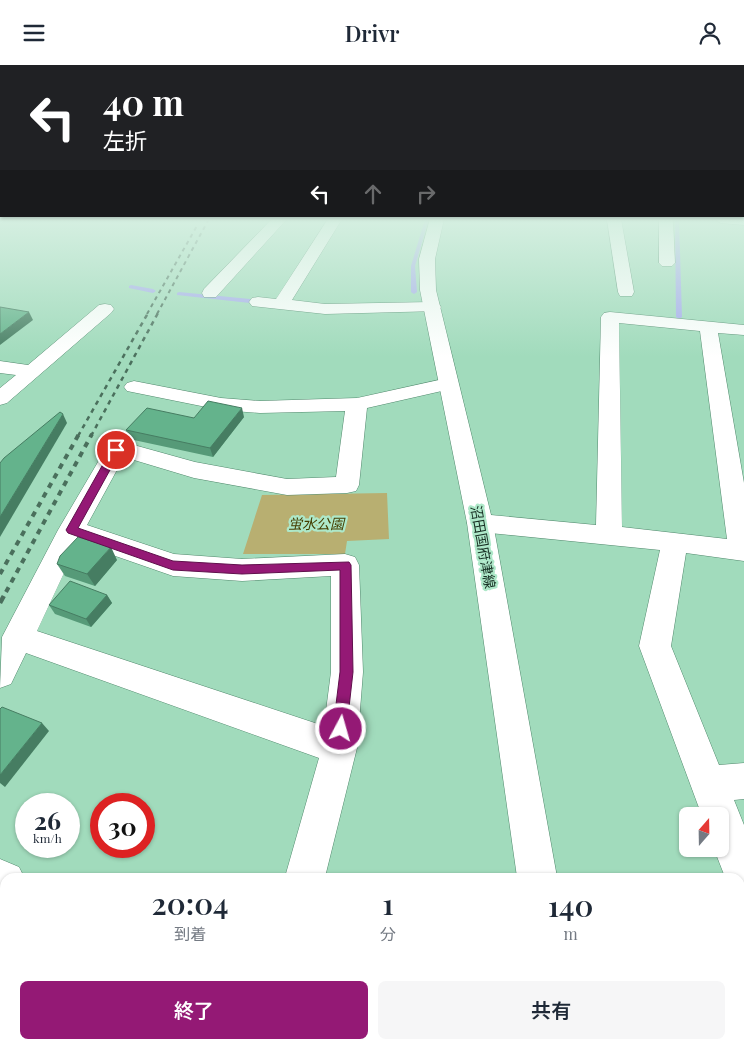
<!DOCTYPE html>
<html lang="ja">
<meta charset="utf-8">
<style>
body{margin:0;font-family:"Playfair Display","Noto Sans JP",serif;background:#f6f6f7;color:#1f2937;height:100vh;display:flex;flex-direction:column;font-size:19px;white-space:nowrap}
*{box-sizing:border-box;margin:0}
p{font-size:16px;color:#747a83}
.icon{flex:none;width:28px;height:28px;fill:none;stroke:currentColor;stroke-width:2;stroke-linecap:round;stroke-linejoin:round}
.map{position:relative;flex:1;overflow:hidden}
.drawer{position:absolute;left:0px;top:808px;width:745px;height:176px;display:flex;flex-direction:column;background:#fff;border-radius:15px 15px 0 0;box-shadow:0 1px 4px #0004}
.drawer>*{flex:none}
.guide{position:absolute;left:0px;top:0px;width:745px;height:152px;box-shadow:0 1px 4px #0004;background:#202124;color:#fff;overflow:hidden}
.needle{width:32px;rotate:20deg}
.controls{position:absolute;left:679px;top:742px;display:grid;gap:10px}
.controls a{display:grid;place-items:center;width:50px;height:50px;border-radius:8px;background:#fff;box-shadow:0 1px 4px #0004;font-size:25px}
.speed{position:absolute;left:15px;top:728px;display:flex;gap:10px;font-size:25px;font-weight:700;text-align:center}
.speed>*{display:grid;place-content:center;width:65px;height:65px;border-radius:50%;background:#fff;box-shadow:0 1px 4px #0004;line-height:1}
.speed small{font-size:12px;font-weight:400}
.speed .limit{border:8px solid #d22;background:#fff;color:#111}
.pin{position:absolute;display:grid;place-items:center;width:42px;height:42px;color:#fff;margin:-21px;border:2px solid #fff;border-radius:50%;box-shadow:0 1px 5px #0007}
.me{position:absolute;width:55px;margin:-28px;rotate:6deg;stroke-linejoin:round;filter:drop-shadow(0 0 4px #0008)}
.turn{display:flex;align-items:center;gap:18px;height:105px;padding:0 20px;font-size:22px}
.turn .icon{width:65px;height:65px;stroke-width:2.5}
.turn b{display:block;font-size:35px;line-height:42px}
.lanes{display:flex;align-items:center;height:48px;padding:0 20px;background:#0003;justify-content:center;gap:25px;direction:ltr}
.lanes .off{opacity:.35}
.eta{display:flex;justify-content:space-evenly;align-items:center;height:85px;text-align:center}
.eta b{font-size:30px;font-weight:600;line-height:35px}
.button{display:flex;gap:10px;margin-top:auto;padding:10px 20px}
.button a{flex:1;height:58px;border-radius:8px;background:#941975;color:#fff;font-size:20px;font-weight:600;line-height:58px;text-align:center}
.button a+a{background:#f6f6f7;color:#1f2937}
header{display:flex;justify-content:space-between;align-items:center;height:65px;padding:0 20px;background:#fff;font-size:22px;font-weight:600}
.map>svg:first-child{display:block}
.green{fill:#b8af71}
.lines{fill:none;stroke-linecap:round;stroke-linejoin:round}
.stream{fill:#a7abef;fill-rule:evenodd}
.minor-casing{stroke:#51896d;stroke-width:1}
.major-casing{stroke:#51896d;stroke-width:1}
.minor{fill:#fff;fill-rule:evenodd}
.major{fill:#fff;fill-rule:evenodd}
.rail-far3{stroke:#4a6f5c;stroke-width:2;stroke-dasharray:4 4;stroke-linecap:butt}
.rail-far2{stroke:#4a6f5c;stroke-width:2.5;stroke-dasharray:4.5 4.5;stroke-linecap:butt}
.rail-far1{stroke:#4a6f5c;stroke-width:4;stroke-dasharray:5.5 5.5;stroke-linecap:butt}
.rail{stroke:#4a6f5c;stroke-width:4.5;stroke-dasharray:8 8;stroke-linecap:butt}
.wall{fill:#569a78}
.shaded-wall{fill:#467d62}
.building{fill:#64b38c;stroke:#467d62}
.route{fill:#941975;stroke:#60104c}
.labels{text-anchor:middle;stroke-width:4.5;stroke-linejoin:round;paint-order:stroke}
.park-label{font-size:14px;font-style:italic;fill:#453d00;stroke:#aee8c9}
.street-label{font-size:14px;fill:#172f23;stroke:#aee8c9}
</style>
<header><svg class="icon" aria-label="menu" viewBox="0 0 24 24"><path d="M4 6h16M4 12h16M4 18h16"/></svg>Drivr<svg class="icon" aria-label="person" viewBox="0 0 24 24"><circle cx="12" cy="8" r="4"/><path d="M4 21q1-7 8-7t8 7"/></svg></header>
<div class="map">
<svg width="744" height="983" viewBox="0 0 744 983">
<rect width="100%" height="100%" fill="#a1dbbc"/>
<!-- green -->
<polygon class="green" points="387,428 389,474 347,476 345,489 243,489 262,430"/>
<g class="lines">
<!-- stream -->
<g class="stream">
<polygon points="425,154 429,154 415,201 417,227 414,229 411,227 411,201"/>
<polygon points="675,154 679,154 682,252 679,254 676,252"/>
<polygon points="131,220 153,224 156,226 153,228 129,223 129,221"/>
<polygon points="179,227 250,234 253,236 250,238 177,230 177,228"/>
</g>
<defs>
<g id="minor">
<polygon points="272,154 287,154 216,232 204,232 202,228 204,224"/>
<polygon points="328,154 342,154 292,235 325,239 432,237 438,238 441,242 438,246 325,249 252,241 249,237 252,233 258,232 276,234"/>
<polygon points="607,154 621,154 634,227 632,231 620,231 618,227"/>
<polygon points="659,154 673,154 675,198 672,201 662,201 659,198"/>
<polygon points="714,154 744,154 744,160 721,158"/>
<polygon points="105,239 111,240 114,244 111,248 7,338 0,340 0,323 16,310 0,308 0,296 28,300 99,240"/>
<path d="M 610,247 L 744,260 L 744,270 L 718,268 L 744,418 L 744,496 L 686,488 L 671,581 L 719,700 L 744,698 L 744,734 L 734,735 L 744,760 L 744,830 L 740,829 L 740,812 L 725,812 L 714,784 L 720,784 L 720,751 L 702,751 L 639,581 L 660,485 L 480,467 L 471,465 L 467,458 L 471,451 L 480,449 L 596,460 L 601,252 L 604,248 ZM 619,258 L 700,266 L 727,474 L 622,462 Z"/>
<path d="M 448,313 L 455,315 L 458,319 L 455,323 L 367,343 L 359,420 L 356,426 L 347,428 L 287,430 L 194,413 L 124,392 L 87,460 L 174,489 L 242,494 L 345,489 L 355,492 L 359,500 L 363,607 L 357,683 L 325,812 L 285,812 L 319,693 L 26,588 L 11,619 L 0,623 L 2,572 L 58,465 L 108,380 L 123,377 L 195,397 L 287,414 L 336,412 L 345,346 L 260,348 L 221,345 L 127,326 L 124,322 L 127,318 L 134,316 L 221,333 L 260,336 L 357,333 ZM 78,478 L 173,511 L 242,516 L 331,511 L 331,607 L 324,661 L 37,566 Z"/>
<polygon points="0,794 19,802 24,812 5,812 5,836 0,834"/>
<polygon points="174,979 222,979 221,983 173,983"/>
<polygon points="319,979 372,979 374,983 321,983"/>
</g>
<g id="major">
<polygon points="430,154 444,154 435,194 436,225 493,458 557,812 517,812 467,458 420,225 419,194"/>
<polygon points="537,979 585,979 586,983 538,983"/>
</g>
</defs>
<!-- minor casing -->
<use href="#minor" class="minor-casing"/>
<!-- major casing -->
<use href="#major" class="major-casing"/>
<!-- minor -->
<use href="#minor" class="minor"/>
<!-- major -->
<use href="#major" class="major"/>
<!-- rail-far3 -->
<g class="rail-far3">
<polyline points="147,249 198,159"/>
<polyline points="157,249 209,154"/>
</g>
<!-- rail-far2 -->
<g class="rail-far2">
<polyline points="78,371 148,248"/>
<polyline points="91,371 158,248"/>
</g>
<!-- rail-far1 -->
<g class="rail-far1">
<polyline points="0,509 79,369"/>
<polyline points="6,527 92,369"/>
</g>
<!-- rail -->
<polyline class="rail" points="0,538 7,525"/>
</g>
<!-- wall -->
<g class="wall">
<polygon points="244,352 213,392 129,374 126,365 194,353"/>
<polygon points="117,495 95,521 65,511 57,499"/>
<polygon points="107,530 112,538 91,562 55,549 49,540"/>
</g>
<!-- shaded-wall -->
<g class="shaded-wall">
<polygon points="29,247 33,255 0,280 0,269"/>
<polygon points="242,343 244,352 213,392 210,383"/>
<polygon points="63,349 67,358 0,472 0,452"/>
<polygon points="111,482 117,495 95,521 87,509"/>
<polygon points="107,530 112,538 91,562 86,554"/>
<polygon points="42,658 49,666 5,722 0,718 0,710"/>
<polygon points="6,979 22,979 20,983 4,983"/>
</g>
<!-- building -->
<g class="building">
<polygon points="0,242 29,247 0,269"/>
<polygon points="208,336 242,343 210,383 126,365 147,343 194,353"/>
<polygon points="60,347 63,349 0,452 0,398 4,393"/>
<polygon points="78,472 111,482 87,509 57,499 60,491"/>
<polygon points="70,516 107,530 86,554 49,540"/>
<polygon points="2,642 42,658 0,710 0,644"/>
<polygon points="0,884 5,885 5,979 6,979 4,983 0,983"/>
</g>
<!-- sky -->
<linearGradient id="sky" x2="0" y2="1"><stop stop-color="#8eb0eb"/><stop offset="0.53" stop-color="#d5efe1"/><stop offset="1" stop-color="#d5efe1" stop-opacity="0"/></linearGradient>
<rect width="744" height="292" fill="url(#sky)"/>
<!-- route -->
<polygon class="route" points="116,382 121,385 78,463 173,496 242,500 349,497 351,500 353,607 346,669 341,671 336,669 333,664 340,607 340,505 242,509 173,505 68,468 66,465 111,385"/>
<g class="labels">
<!-- park labels -->
<g class="park-label">
<text x="316" y="464">蛍水公園</text>
</g>
<!-- street labels -->
<g class="street-label">
<text transform="translate(483 482) rotate(80)" y="5">沼田国府津線</text>
</g>
</g>
</svg>
<div class="controls">
<a><svg class="needle" viewBox="-14 -14 28 28"><path d="M0-13l5 13h-10z" fill="#e53935"/><path d="M0 13l5-13h-10z" fill="#747a83"/></svg></a>
</div>
<div class="speed"><div>26<small>km/h</small></div><div class="limit">30</div></div>
<div class="pin" style="left:116px;top:385px;background:#d93025"><svg class="icon" aria-label="arrive" viewBox="0 0 24 24"><path d="M6 21V4h12l-3 4 3 4H6"/></svg></div>
<svg class="me" style="left:341px;top:664px" viewBox="-20 -20 40 40"><circle r="17" fill="#941975" stroke="#fff" stroke-width="3"/><path d="M0-11L8 9 0 5-8 9z" fill="#fff"/></svg>
<div class="guide">
<div class="turn"><svg class="icon" aria-label="left" viewBox="0 0 24 24"><path d="M17 20v-9H6M10 6l-5 5 5 5"/></svg><div><b>40 m</b>左折</div></div>
<div class="lanes"><svg class="icon" aria-label="left" viewBox="0 0 24 24"><path d="M17 20v-9H6M10 6l-5 5 5 5"/></svg><svg class="icon off" aria-label="ahead" viewBox="0 0 24 24"><path d="M12 20V5M6 11l6-6 6 6"/></svg><svg class="icon off" aria-label="right" viewBox="0 0 24 24"><path d="M7 20v-9h11M14 6l5 5-5 5"/></svg></div>
</div>
<section class="drawer">
<div class="eta">
<div><b>20:04</b><p>到着</p></div>
<div><b>1</b><p>分</p></div>
<div><b>140</b><p>m</p></div>
</div>
<div class="button"><a>終了</a><a>共有</a></div>
</section>
</div>
